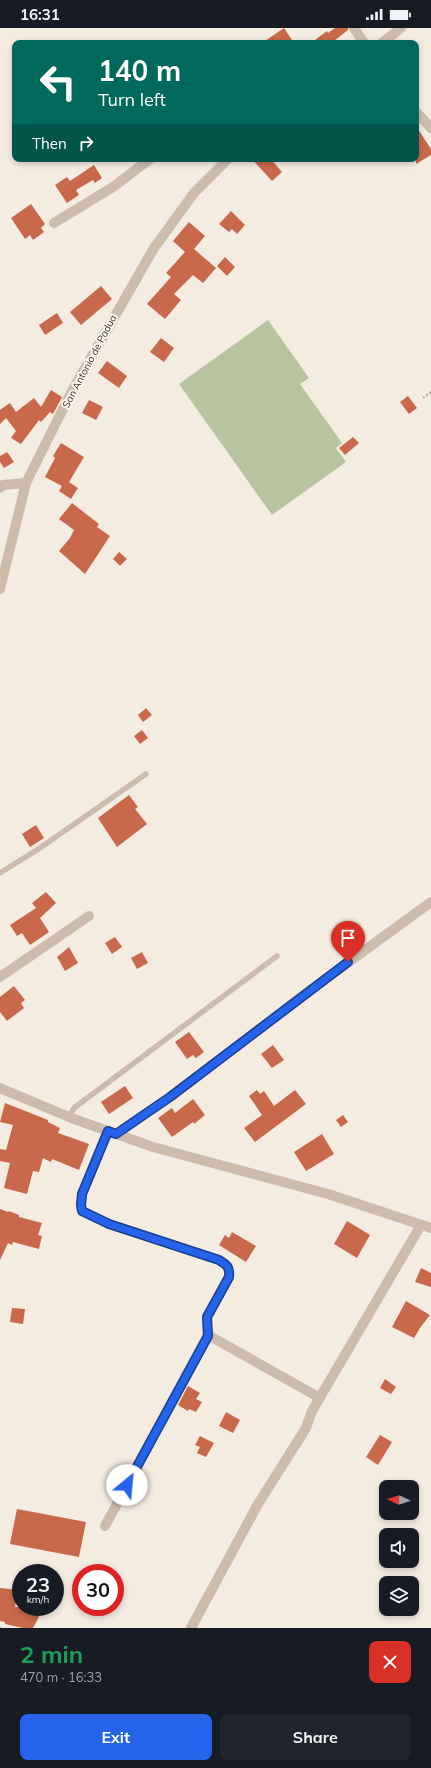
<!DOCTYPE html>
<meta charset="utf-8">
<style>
body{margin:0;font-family:Mulish,sans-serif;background:#20242c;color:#f1f3f6;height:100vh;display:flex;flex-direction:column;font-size:15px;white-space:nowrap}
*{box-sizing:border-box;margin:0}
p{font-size:13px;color:#9ea1a6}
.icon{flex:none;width:22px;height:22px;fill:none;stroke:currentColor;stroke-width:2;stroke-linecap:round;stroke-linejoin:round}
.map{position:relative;height:1600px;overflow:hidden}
.panel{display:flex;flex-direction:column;background:#171b24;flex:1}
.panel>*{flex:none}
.top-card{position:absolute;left:12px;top:12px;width:407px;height:122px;border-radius:8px;box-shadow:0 2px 6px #0003;background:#00695c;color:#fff;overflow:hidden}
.needle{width:26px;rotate:273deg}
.buttons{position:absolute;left:379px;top:1452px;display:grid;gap:8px}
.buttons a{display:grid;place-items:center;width:40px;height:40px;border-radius:8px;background:#171b24;box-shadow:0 2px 6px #0003;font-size:20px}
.speed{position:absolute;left:12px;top:1536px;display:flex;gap:8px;font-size:20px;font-weight:700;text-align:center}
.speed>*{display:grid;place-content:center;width:52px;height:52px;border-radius:50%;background:#171b24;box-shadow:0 2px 6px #0003;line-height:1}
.speed small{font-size:10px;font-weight:400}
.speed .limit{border:6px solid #d22;background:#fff;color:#111}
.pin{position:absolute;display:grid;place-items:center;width:34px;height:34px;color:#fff;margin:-41px -17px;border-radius:50% 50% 50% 0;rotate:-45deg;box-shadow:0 0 4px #0007}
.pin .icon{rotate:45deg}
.me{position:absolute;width:44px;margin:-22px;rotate:28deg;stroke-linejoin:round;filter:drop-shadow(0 0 3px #0008)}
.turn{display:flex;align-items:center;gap:14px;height:84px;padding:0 20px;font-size:18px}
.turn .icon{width:52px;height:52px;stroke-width:2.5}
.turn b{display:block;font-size:28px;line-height:34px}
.then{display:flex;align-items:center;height:38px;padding:0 20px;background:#0003;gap:8px;font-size:15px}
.round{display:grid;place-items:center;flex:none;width:42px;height:42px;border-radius:8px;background:#20242c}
.headline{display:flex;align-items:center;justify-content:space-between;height:68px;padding:0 20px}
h1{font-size:24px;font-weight:700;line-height:30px;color:#1e9e55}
.button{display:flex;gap:8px;margin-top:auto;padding:8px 20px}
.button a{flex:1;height:46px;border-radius:8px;background:#2563eb;color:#fff;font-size:16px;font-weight:700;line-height:46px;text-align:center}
.button a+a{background:#20242c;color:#f1f3f6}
.status{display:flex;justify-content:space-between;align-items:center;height:28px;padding:0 20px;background:#171b24;direction:ltr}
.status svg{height:11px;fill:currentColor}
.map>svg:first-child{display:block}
.green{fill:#b8c4a0}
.building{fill:#c8694b}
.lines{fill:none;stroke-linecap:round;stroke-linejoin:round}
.path{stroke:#b9a596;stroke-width:2;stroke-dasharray:2 2;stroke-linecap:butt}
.service{stroke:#cdbbac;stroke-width:5.5}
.minor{stroke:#cdbbac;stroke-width:10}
.tertiary{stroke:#cdbbac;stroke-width:10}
.route-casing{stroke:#184099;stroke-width:10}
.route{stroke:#2563eb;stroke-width:7}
.labels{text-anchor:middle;stroke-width:4;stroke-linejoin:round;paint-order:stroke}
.street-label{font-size:10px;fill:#3b302b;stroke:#fbf5ee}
</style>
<div class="status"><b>16:31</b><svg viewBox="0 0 49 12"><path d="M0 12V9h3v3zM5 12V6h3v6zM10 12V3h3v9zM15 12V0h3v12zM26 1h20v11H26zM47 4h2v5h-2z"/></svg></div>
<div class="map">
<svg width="431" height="1600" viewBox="0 0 431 1600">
<rect width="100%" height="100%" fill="#f4ebe1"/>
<!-- green -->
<polygon class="green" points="268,292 309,350 300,356 342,415 336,420 346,434 272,487 179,356"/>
<!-- building -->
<g class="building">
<polygon points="284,0 294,15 262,15"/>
<polygon points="335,0 348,0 348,2 334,13 336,15 311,15 327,3 328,5"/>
<polygon points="416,98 431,121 431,127 416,136"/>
<polygon points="252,131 271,131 282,144 272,153"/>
<polygon points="94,137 102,150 95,155 93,152 76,162 79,167 67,175 55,157 67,149 70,153"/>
<polygon points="31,176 45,196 41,200 44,204 33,212 30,207 25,211 11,190"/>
<polygon points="231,183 245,197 237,206 232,201 229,204 219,196"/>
<polygon points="189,194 205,208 194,221 216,240 203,255 193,247 174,266 181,272 165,291 147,276 171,249 166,245 185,224 173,213"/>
<polygon points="225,229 235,239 227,248 217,238"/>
<polygon points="101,258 112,271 81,297 70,284"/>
<polygon points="57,285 63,295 45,307 39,297"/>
<polygon points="161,310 174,320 164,334 150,324"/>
<polygon points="107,333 127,348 119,360 98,345"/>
<polygon points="51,362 62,369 53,386 50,384 41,394 39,392 21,416 11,410 16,403 6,390 0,396 0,382 10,375 16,384 34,370 41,379"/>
<polygon points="408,368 417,380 409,386 400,374"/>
<polygon points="89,372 103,379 96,392 82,385"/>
<polygon points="353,409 359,415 345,427 339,420"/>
<polygon points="61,415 84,429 69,454 78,460 71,471 59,463 62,458 45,449 55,430 53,428"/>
<polygon points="7,424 14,434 4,440 0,434 0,428"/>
<polygon points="72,475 99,496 97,499 110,508 85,546 59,523 70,510 74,502 59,491"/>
<polygon points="119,524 127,531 120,538 113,531"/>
<polygon points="146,680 152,687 143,694 138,687"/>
<polygon points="142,702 148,710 140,716 134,708"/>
<polygon points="129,767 138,779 135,781 147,796 117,819 98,790"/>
<polygon points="36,797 44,810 30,819 22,806"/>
<polygon points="46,864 56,875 40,890 49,904 30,917 22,905 17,908 10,897 36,880 32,875"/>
<polygon points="115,909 122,919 112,926 105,915"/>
<polygon points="69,919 78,935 65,943 57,929"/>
<polygon points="142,924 148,935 137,941 131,930"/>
<polygon points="14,958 25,972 21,975 24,980 7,993 0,984 0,969"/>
<polygon points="189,1004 204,1024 196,1030 193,1027 187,1031 175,1014"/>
<polygon points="273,1017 284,1032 272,1040 261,1026"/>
<polygon points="125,1058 133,1070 109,1086 101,1074"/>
<polygon points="257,1062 260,1066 264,1063 274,1078 295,1062 306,1076 255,1114 244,1100 262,1087 249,1068"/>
<polygon points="193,1071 205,1087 194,1096 193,1094 172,1109 158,1090 172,1080 175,1085"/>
<polygon points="5,1075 48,1092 48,1094 60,1100 58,1105 89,1116 79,1142 52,1131 51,1134 43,1130 39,1144 33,1143 27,1166 4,1160 10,1135 0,1133 0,1121 6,1122 13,1097 0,1094"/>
<polygon points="343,1087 348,1094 341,1099 336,1092"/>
<polygon points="322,1106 334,1126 306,1143 294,1124"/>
<polygon points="0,1181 8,1184 9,1183 19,1187 19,1189 42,1195 38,1207 42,1208 39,1221 13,1214 12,1217 8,1215 0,1232"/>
<polygon points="347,1193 370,1207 357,1230 334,1216"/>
<polygon points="232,1204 256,1218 246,1234 219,1217 225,1207 229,1210"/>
<polygon points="421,1240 431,1245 431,1259 415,1254"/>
<polygon points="406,1273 430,1287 420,1300 414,1310 392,1299"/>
<polygon points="12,1280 25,1281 23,1296 10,1294"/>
<polygon points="385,1351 396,1359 391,1366 380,1360"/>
<polygon points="188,1358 200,1365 196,1371 202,1374 196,1384 189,1381 188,1383 178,1377"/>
<polygon points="226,1384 240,1392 233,1405 219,1398"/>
<polygon points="380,1407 392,1414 378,1437 366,1429"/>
<polygon points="200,1408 214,1415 206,1429 197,1425 200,1419 195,1417"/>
<polygon points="17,1481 86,1494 79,1529 10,1516"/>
<polygon points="0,1560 18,1562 15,1579 44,1579 33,1600 23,1600 5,1596 5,1594 0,1593"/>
</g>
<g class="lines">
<!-- path -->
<g class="path">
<polyline points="423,370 431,364"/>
<polyline points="0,1600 1,1600"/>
</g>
<!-- service -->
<g class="service">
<polyline points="0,845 40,820 146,746"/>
<polyline points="69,1089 74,1080 277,928"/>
</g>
<!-- minor -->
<g class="minor">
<polyline points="354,0 364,15"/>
<polyline points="416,84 431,100"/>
<polyline points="54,195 113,159 150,131"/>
<polyline points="0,460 3,457 26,455"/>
<polyline points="0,949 89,888"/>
<polyline points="0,1060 74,1091 153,1119 328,1166 431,1200"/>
<path d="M 108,1103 L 82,1166 L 81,1177 L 82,1183 L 109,1196 L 219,1232 C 227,1237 230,1239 229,1249 L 207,1289 L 208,1307"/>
<polyline points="116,1106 170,1069 313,960 431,874"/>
<polyline points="105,1498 208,1307 320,1370"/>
<polyline points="191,1600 258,1476 306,1400 312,1383 421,1197"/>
</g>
<!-- tertiary -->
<g class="tertiary">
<polyline points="382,15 401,0"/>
<polyline points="0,561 26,455 73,361 154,220 194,165 228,131"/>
</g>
</g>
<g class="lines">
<defs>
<path id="route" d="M 127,1457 L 208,1308 L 207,1289 L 229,1249 C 230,1239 227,1237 219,1232 L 109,1196 L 82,1183 L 81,1177 L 82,1166 L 108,1103 L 116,1106 L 170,1069 L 348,934"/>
</defs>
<!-- route casing -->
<use href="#route" class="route-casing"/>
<!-- route -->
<use href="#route" class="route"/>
</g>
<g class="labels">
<!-- street labels -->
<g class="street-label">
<text transform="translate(89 333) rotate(-62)" y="4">San Antonio de Padua</text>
</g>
</g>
</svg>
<div class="buttons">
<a><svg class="needle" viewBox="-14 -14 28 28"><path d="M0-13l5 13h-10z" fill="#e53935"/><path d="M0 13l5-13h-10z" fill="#9ea1a6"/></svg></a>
<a><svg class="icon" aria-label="sound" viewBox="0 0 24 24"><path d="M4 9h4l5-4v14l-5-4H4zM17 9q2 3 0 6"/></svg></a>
<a><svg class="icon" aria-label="layers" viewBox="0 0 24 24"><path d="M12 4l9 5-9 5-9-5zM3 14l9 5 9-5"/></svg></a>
</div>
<div class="speed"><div>23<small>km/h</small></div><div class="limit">30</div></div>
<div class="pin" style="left:348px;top:934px;background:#d93025"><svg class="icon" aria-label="arrive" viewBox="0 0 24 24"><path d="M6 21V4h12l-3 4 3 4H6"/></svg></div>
<svg class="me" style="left:127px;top:1457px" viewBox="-20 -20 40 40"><circle r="19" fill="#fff"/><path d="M0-13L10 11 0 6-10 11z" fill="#2563eb"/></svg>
<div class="top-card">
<div class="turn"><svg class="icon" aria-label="left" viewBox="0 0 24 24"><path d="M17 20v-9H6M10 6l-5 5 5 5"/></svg><div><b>140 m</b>Turn left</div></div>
<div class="then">Then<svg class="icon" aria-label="right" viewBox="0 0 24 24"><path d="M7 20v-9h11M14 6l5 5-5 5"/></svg></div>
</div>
</div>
<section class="panel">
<div class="headline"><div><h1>2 min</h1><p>470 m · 16:33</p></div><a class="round" style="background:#d93025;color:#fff"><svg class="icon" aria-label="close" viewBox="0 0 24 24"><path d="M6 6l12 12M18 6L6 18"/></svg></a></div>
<div class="button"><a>Exit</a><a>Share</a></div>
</section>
